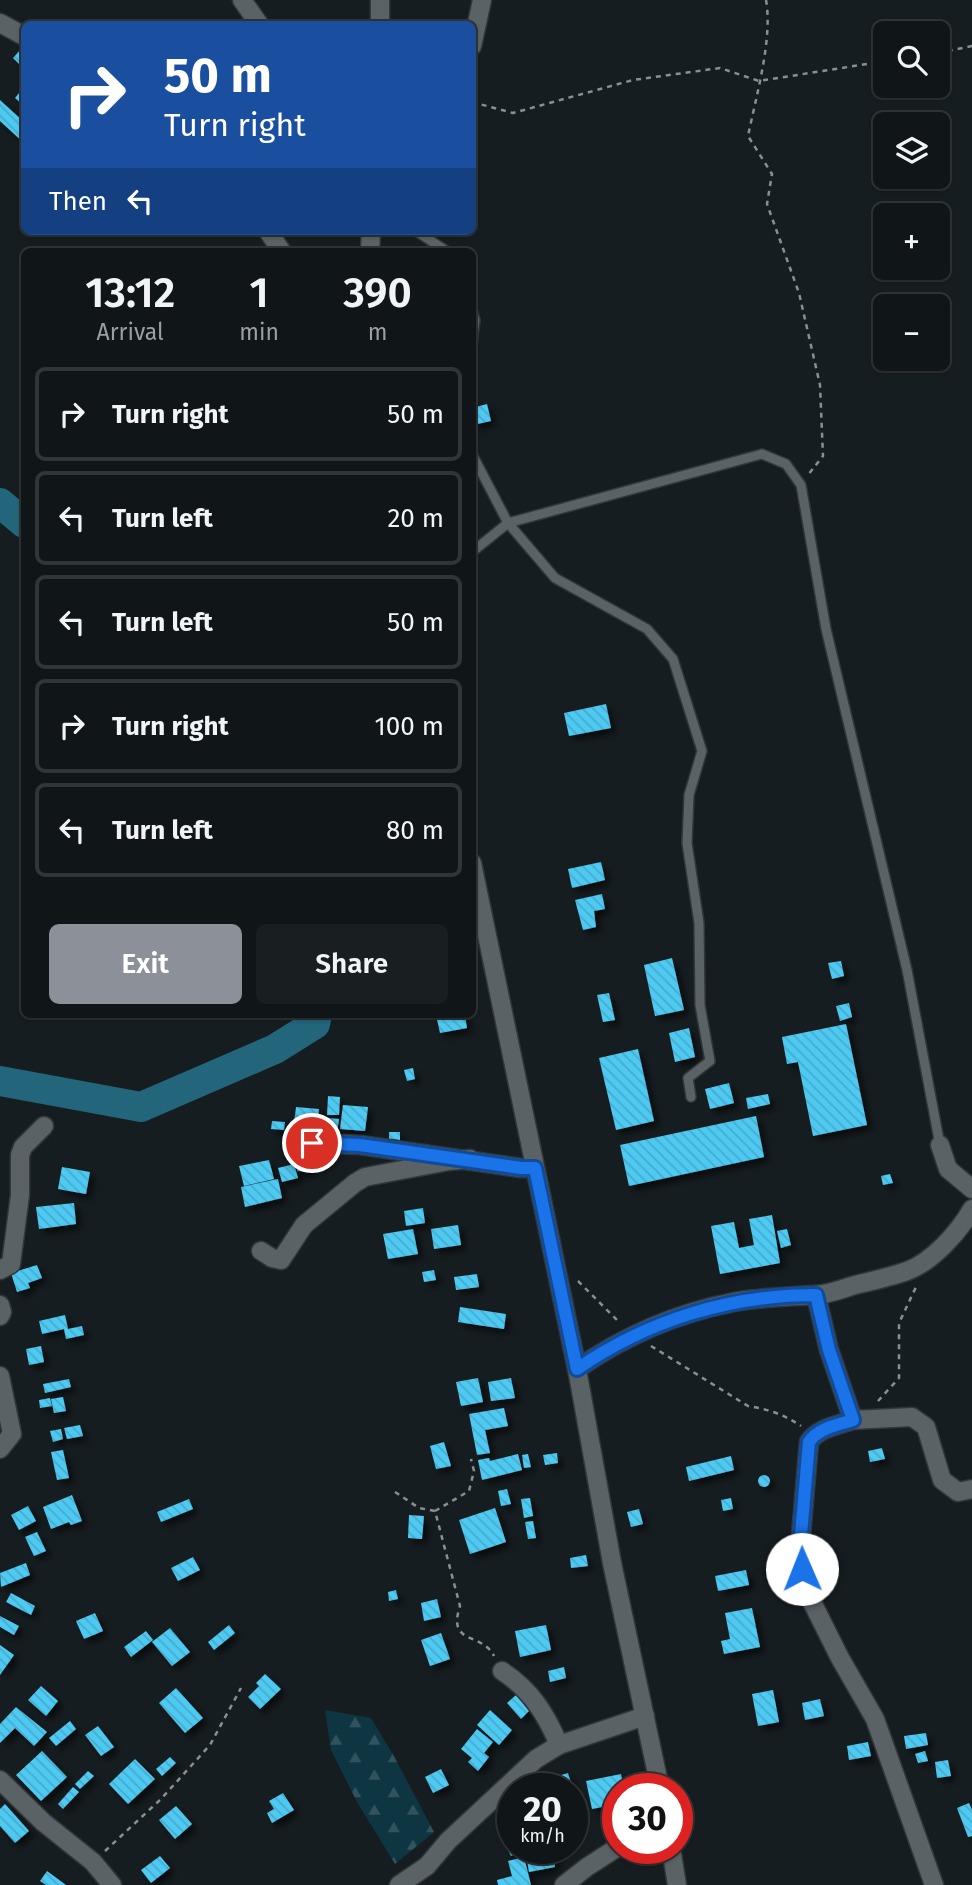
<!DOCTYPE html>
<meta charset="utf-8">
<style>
body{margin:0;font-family:"Fira Sans",sans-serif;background:#191f21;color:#f1f3f6;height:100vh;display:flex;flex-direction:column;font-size:26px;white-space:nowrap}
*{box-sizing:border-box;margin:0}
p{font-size:23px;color:#9c9fa2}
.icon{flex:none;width:38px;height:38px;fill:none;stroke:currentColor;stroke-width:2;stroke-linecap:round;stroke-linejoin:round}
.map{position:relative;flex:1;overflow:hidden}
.side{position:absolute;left:21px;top:248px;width:455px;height:770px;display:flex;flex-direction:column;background:#101618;border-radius:10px;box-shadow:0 2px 5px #0004,0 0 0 2px #303537}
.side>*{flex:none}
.top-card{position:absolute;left:21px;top:21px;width:455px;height:214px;border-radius:10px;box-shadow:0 2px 5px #0004,0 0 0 2px #303537;background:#1a4fa0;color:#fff;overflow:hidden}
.buttons{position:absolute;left:873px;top:21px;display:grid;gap:14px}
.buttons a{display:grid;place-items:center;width:77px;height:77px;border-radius:10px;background:#101618;box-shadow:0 2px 5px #0004,0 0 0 2px #303537;font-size:35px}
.speed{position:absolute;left:497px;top:1773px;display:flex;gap:14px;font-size:35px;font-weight:700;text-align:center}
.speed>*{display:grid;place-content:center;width:91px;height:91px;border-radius:50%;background:#101618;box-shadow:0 2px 5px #0004,0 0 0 2px #303537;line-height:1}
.speed small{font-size:18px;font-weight:400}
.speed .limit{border:10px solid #d22;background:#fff;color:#111}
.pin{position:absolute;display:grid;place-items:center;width:60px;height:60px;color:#fff;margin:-30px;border:4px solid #fff;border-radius:50%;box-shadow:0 2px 7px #0007}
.me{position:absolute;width:77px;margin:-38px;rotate:359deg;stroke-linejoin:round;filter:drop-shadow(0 0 5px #0008)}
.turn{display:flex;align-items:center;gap:24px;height:147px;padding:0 28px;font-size:32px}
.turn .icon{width:91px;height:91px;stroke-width:2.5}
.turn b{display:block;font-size:49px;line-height:60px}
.then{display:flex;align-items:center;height:66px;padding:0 28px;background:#0003;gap:14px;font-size:26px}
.eta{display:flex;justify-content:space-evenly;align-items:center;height:119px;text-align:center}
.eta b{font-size:42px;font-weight:600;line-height:49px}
.cta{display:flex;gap:14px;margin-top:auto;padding:14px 28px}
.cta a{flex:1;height:80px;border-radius:10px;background:#8c9099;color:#fff;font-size:28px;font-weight:600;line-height:80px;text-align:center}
.cta a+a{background:#191f21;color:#f1f3f6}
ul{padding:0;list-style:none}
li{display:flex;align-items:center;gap:21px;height:94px;margin:0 14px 10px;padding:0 14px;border:4px solid #303537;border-radius:10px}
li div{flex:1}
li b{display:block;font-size:26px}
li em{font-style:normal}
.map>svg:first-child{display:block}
.forest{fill:url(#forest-firs)}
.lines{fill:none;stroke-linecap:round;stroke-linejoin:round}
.river{stroke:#23657a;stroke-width:30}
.building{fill:url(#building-back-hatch);filter:url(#shadow)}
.lane-casing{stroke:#313638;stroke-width:12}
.street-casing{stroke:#313638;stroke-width:21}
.path{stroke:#8a9092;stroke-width:2.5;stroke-dasharray:5 5;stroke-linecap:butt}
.lane{stroke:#5a6266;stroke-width:9}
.street{stroke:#5a6266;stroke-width:18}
.route-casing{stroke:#114b97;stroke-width:18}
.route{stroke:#1a73e8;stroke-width:12}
</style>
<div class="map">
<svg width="972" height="1885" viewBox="0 0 972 1885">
<defs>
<pattern id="forest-firs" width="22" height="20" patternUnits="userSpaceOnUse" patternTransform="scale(1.75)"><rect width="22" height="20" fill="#0d3542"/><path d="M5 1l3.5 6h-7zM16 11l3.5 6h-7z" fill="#30535e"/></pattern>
<pattern id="building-back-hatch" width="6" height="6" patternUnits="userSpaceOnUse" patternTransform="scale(1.75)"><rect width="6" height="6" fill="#4dcaf3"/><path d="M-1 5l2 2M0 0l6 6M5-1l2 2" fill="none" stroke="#4baac8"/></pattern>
<filter id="shadow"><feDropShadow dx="5" dy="5" stdDeviation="3.5" flood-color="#0009"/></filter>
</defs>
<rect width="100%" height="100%" fill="#161d20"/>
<!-- forest -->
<polygon class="forest" points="325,1710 371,1718 395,1758 434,1832 395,1864 357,1802 331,1750"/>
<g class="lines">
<!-- river -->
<g class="river">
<polyline points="0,503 24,523"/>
<polyline points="0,1081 141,1107 275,1049 315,1024 317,1015"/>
</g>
</g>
<!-- building -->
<g class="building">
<polygon points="22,48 24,50 24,69 13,58"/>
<polygon points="24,87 24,106 15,98"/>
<polygon points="0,100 24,122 24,143 0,121"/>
<polygon points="487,404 491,421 473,425 472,408"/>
<polygon points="606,704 611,728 569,736 564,713"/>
<polygon points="601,862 605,880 572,888 568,869"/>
<polygon points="602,894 605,909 594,911 596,927 583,930 575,900"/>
<polygon points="672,958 684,1010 655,1016 644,965"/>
<polygon points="841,961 844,976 832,979 828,963"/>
<polygon points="609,993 615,1020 603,1022 597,995"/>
<polygon points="849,1003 852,1017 840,1021 836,1006"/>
<polygon points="436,1015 465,1015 467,1028 440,1033"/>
<polygon points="846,1024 867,1125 813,1136 798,1062 787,1064 782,1037"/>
<polygon points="689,1028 695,1057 675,1062 669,1033"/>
<polygon points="638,1049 654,1121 616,1130 599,1058"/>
<polygon points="413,1068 415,1079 407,1081 404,1070"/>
<polygon points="729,1083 734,1103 710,1109 705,1089"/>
<polygon points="768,1094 770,1104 748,1109 746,1098"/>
<polygon points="328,1096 340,1097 339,1115 327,1115"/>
<polygon points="343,1105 368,1107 365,1131 340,1129"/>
<polygon points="296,1107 319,1109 317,1125 294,1123"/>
<polygon points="756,1116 764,1157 629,1186 620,1145"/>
<polygon points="327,1118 339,1119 337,1133 325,1132"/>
<polygon points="272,1121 285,1122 284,1130 271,1129"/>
<polygon points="389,1132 400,1132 400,1140 389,1139"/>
<polygon points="269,1160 274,1179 244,1186 239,1166"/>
<polygon points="299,1162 310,1163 309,1172 297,1171"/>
<polygon points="294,1164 298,1178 282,1182 278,1168"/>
<polygon points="62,1167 90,1172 86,1194 58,1189"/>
<polygon points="890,1174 893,1183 883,1185 881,1176"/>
<polygon points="278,1179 282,1198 245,1207 241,1187"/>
<polygon points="74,1203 76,1224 39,1229 36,1207"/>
<polygon points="423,1208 425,1223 406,1226 404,1211"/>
<polygon points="772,1215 780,1263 720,1274 711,1226 734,1222 739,1248 754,1245 749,1219"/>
<polygon points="458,1225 461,1245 434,1249 431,1229"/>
<polygon points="413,1229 418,1254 388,1259 383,1234"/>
<polygon points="787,1229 791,1245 781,1248 777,1231"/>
<polygon points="37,1265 42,1278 28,1283 30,1288 17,1292 11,1273"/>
<polygon points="434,1270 436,1280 424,1282 422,1272"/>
<polygon points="477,1274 479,1287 456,1290 454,1277"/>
<polygon points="460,1307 506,1314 504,1329 458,1322"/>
<polygon points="65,1315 68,1329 82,1326 84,1335 66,1339 64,1329 42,1334 39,1321"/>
<polygon points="41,1346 44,1362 29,1365 26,1349"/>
<polygon points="478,1378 483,1402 461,1406 456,1382"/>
<polygon points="511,1378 515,1398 491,1401 488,1382"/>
<polygon points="69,1379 71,1387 45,1393 43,1384"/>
<polygon points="63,1397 66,1411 54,1413 51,1399"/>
<polygon points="50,1398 52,1406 40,1408 39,1400"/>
<polygon points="504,1408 508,1426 485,1430 490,1453 477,1455 469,1414"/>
<polygon points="80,1425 83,1436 67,1439 64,1428"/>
<polygon points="61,1429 63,1439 53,1442 50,1431"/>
<polygon points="444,1442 451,1466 436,1469 430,1446"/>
<polygon points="882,1448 885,1459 870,1462 868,1451"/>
<polygon points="63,1450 69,1478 57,1480 51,1452"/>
<polygon points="557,1453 558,1463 545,1465 543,1455"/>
<polygon points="518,1454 522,1470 482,1480 478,1460 489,1458 490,1461"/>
<polygon points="528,1454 531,1467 524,1468 522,1455"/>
<polygon points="731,1456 734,1470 689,1481 686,1467"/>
<circle cx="764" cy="1481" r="6"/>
<polygon points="507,1489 511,1504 501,1506 498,1491"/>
<polygon points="72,1495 82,1521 71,1525 69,1522 51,1529 43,1507"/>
<polygon points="530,1498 533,1516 524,1518 521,1499"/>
<polygon points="731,1498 733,1509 723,1511 721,1500"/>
<polygon points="189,1499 193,1509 161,1522 157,1512"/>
<polygon points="28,1506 36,1521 19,1530 11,1515"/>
<polygon points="495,1508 506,1542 470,1554 459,1520"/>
<polygon points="639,1509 643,1524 631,1527 627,1512"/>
<polygon points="409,1515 424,1516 422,1539 408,1538"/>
<polygon points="533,1521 536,1538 528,1539 525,1522"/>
<polygon points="37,1532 46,1551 34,1556 25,1537"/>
<polygon points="586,1555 588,1566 571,1568 570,1558"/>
<polygon points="193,1557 200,1570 178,1581 171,1568"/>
<polygon points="26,1563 30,1575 1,1587 0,1573"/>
<polygon points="746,1570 749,1585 718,1591 715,1576"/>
<polygon points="396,1590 398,1599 389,1601 388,1592"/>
<polygon points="11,1593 35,1606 31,1615 6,1602"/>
<polygon points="437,1599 441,1617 424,1621 421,1603"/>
<polygon points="752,1608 760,1647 724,1654 721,1641 730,1639 725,1613"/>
<polygon points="95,1613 103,1631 84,1639 76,1621"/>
<polygon points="0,1616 19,1626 14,1635 0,1627"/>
<polygon points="229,1625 235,1633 214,1650 208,1642"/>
<polygon points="546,1625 551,1650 520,1657 515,1631"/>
<polygon points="170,1628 190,1652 172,1666 152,1642"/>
<polygon points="146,1631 153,1640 131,1657 124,1647"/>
<polygon points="441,1633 450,1659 430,1666 421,1640"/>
<polygon points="0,1645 14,1655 0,1675"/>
<polygon points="564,1667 566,1678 550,1682 548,1671"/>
<polygon points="265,1674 281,1689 260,1709 248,1697 259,1686 256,1683"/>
<polygon points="41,1686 58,1701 46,1716 28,1700"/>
<polygon points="176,1688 203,1718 185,1733 159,1703"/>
<polygon points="773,1690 779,1722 758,1726 752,1694"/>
<polygon points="516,1695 529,1711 521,1719 507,1703"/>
<polygon points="820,1699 824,1716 805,1720 802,1703"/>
<polygon points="16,1707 47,1732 34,1746 15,1728 0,1743 0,1724"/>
<polygon points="490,1710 512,1730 499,1745 477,1725"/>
<polygon points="70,1721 76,1729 56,1746 49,1738"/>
<polygon points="98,1726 114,1747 101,1756 85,1735"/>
<polygon points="477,1729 493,1742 484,1753 489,1757 478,1771 468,1762 472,1758 461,1749"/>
<polygon points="926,1733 928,1745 906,1749 904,1736"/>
<polygon points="868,1742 871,1756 849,1760 847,1746"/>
<polygon points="42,1751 67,1777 41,1801 16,1775"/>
<polygon points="925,1751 928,1761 918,1763 915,1754"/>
<polygon points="170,1757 176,1763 162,1776 156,1769"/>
<polygon points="135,1759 155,1779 128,1804 109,1784"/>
<polygon points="948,1760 951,1776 937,1778 935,1762"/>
<polygon points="441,1769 449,1785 433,1793 425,1777"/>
<polygon points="88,1771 94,1776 80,1789 75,1784"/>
<polygon points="568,1773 577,1802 572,1803 572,1788 551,1788 548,1779"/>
<polygon points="621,1774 624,1788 618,1788 618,1804 592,1809 586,1781"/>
<polygon points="73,1787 79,1792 63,1809 58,1804"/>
<polygon points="283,1793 294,1810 272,1823 267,1813 274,1809 269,1801"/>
<polygon points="969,1803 972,1810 972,1836 968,1837 957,1808"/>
<polygon points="5,1804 29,1831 15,1843 0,1826 0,1809"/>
<polygon points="176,1806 192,1824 175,1839 159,1820"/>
<polygon points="513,1839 513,1848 529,1848 511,1856 504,1843"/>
<polygon points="552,1849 555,1867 529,1872 526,1853"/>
<polygon points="160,1856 170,1868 151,1883 141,1870"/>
<polygon points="524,1857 531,1885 498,1885 497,1880 512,1876 508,1861"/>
<polygon points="47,1871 66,1885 46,1885 40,1881"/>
</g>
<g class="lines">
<defs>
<g id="lane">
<polyline points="416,231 448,252"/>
<polyline points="472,310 475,320 472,344"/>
<polyline points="472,454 508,523 555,578 647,629 673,659 702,751 689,795 687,843 699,923 700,1005 710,1061 688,1078 691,1097"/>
<polyline points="472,552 508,523 762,454 786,464 801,485 826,629 907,970 940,1145"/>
</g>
<g id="street">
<polyline points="242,0 259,24"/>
<polyline points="0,23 24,36"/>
<polyline points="380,24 380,0"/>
<polyline points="472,46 482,0"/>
<polyline points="268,231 282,252"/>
<polyline points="370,252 371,231"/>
<polyline points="472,863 577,1369 612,1563 660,1788"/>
<polyline points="312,1143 360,1145 521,1168 535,1168"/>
<polyline points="940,1145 948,1169 972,1189"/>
<polyline points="261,1251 272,1258 281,1260 304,1225 355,1183 365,1177 449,1161 470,1159"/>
<polyline points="0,1270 11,1264 20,1195 20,1155 23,1147 44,1126"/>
<polyline points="816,1295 829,1350 853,1420 912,1417 926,1427 942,1480 958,1492 972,1489"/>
<polyline points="0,1305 2,1312 0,1316"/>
<path d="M 577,1369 C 624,1336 677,1313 734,1302 C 760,1297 787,1297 814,1295 C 827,1295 842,1289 855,1285 C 872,1281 890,1277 907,1271 C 932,1262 959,1232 972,1209"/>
<polyline points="0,1376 12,1434 0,1449"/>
<path d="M 853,1420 C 838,1425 818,1428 809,1442 L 801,1535 L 802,1569 L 808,1594 L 840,1658 L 875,1719 L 934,1885"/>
<path d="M 502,1671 C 531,1690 546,1714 559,1745"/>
<polyline points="0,1780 43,1822 93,1862 112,1885"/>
<polyline points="671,1848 677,1885"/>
<polyline points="399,1885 427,1866 448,1841 536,1759 559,1745 645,1716"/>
<polyline points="564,1885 587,1867 618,1847"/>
</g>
</defs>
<!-- lane casing -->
<use href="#lane" class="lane-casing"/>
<!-- street casing -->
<use href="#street" class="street-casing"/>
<!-- path -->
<g class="path">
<path d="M 766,0 C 773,38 756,97 748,136 L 772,174 L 767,204 L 799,293 L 820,385 L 823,456 L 808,475"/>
<polyline points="938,53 972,46"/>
<polyline points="472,102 513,113 633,80 720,68 759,81 886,61"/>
<polyline points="578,1281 620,1323"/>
<path d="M 651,1346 L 748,1406 C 768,1409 785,1415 801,1426"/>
<polyline points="878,1401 899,1378 899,1323 916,1287"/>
<path d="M 395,1492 L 419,1508 L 435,1511 L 460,1606 C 447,1646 481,1631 494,1656"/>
<polyline points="435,1511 469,1491 474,1471 471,1459"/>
<polyline points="105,1851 161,1799 210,1745 241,1688"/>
</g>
<!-- lane -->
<use href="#lane" class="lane"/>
<!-- street -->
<use href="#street" class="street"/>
</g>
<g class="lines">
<defs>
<path id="route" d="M 312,1143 L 360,1145 L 521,1168 L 535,1168 L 577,1369 C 648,1320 730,1295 816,1295 L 829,1350 L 853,1420 C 838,1425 818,1428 809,1442 L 801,1535 L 802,1569"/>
</defs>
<!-- route casing -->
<use href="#route" class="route-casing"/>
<!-- route -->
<use href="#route" class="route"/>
</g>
</svg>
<div class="buttons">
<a><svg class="icon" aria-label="search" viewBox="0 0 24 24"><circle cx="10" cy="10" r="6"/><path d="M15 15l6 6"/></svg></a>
<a><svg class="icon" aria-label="layers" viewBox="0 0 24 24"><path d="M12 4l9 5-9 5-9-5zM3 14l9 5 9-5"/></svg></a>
<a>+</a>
<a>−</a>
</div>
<div class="speed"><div>20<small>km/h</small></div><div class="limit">30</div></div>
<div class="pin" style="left:312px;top:1143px;background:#d93025"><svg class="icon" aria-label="arrive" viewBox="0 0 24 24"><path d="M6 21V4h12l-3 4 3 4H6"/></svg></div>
<svg class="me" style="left:802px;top:1569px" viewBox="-20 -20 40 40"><circle r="19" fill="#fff"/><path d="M0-13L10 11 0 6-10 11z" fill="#1a73e8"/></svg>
<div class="top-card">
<div class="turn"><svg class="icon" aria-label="right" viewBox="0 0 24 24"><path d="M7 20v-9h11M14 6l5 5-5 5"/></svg><div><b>50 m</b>Turn right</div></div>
<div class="then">Then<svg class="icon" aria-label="left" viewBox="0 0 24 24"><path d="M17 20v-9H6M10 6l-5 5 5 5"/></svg></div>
</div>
<section class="side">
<div class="eta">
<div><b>13:12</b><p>Arrival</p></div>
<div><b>1</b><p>min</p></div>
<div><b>390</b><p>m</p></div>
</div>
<ul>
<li><svg class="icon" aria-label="right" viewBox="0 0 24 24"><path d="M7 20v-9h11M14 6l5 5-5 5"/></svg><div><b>Turn right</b></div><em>50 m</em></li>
<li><svg class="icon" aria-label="left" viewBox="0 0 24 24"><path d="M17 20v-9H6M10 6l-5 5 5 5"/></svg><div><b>Turn left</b></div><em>20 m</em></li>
<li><svg class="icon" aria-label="left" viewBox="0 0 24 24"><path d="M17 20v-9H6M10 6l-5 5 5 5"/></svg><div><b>Turn left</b></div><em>50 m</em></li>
<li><svg class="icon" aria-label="right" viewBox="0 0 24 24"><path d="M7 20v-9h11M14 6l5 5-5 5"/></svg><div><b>Turn right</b></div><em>100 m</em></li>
<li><svg class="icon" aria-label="left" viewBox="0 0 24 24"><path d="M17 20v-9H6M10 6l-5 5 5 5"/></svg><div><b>Turn left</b></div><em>80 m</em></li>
</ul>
<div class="cta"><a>Exit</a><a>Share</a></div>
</section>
</div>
